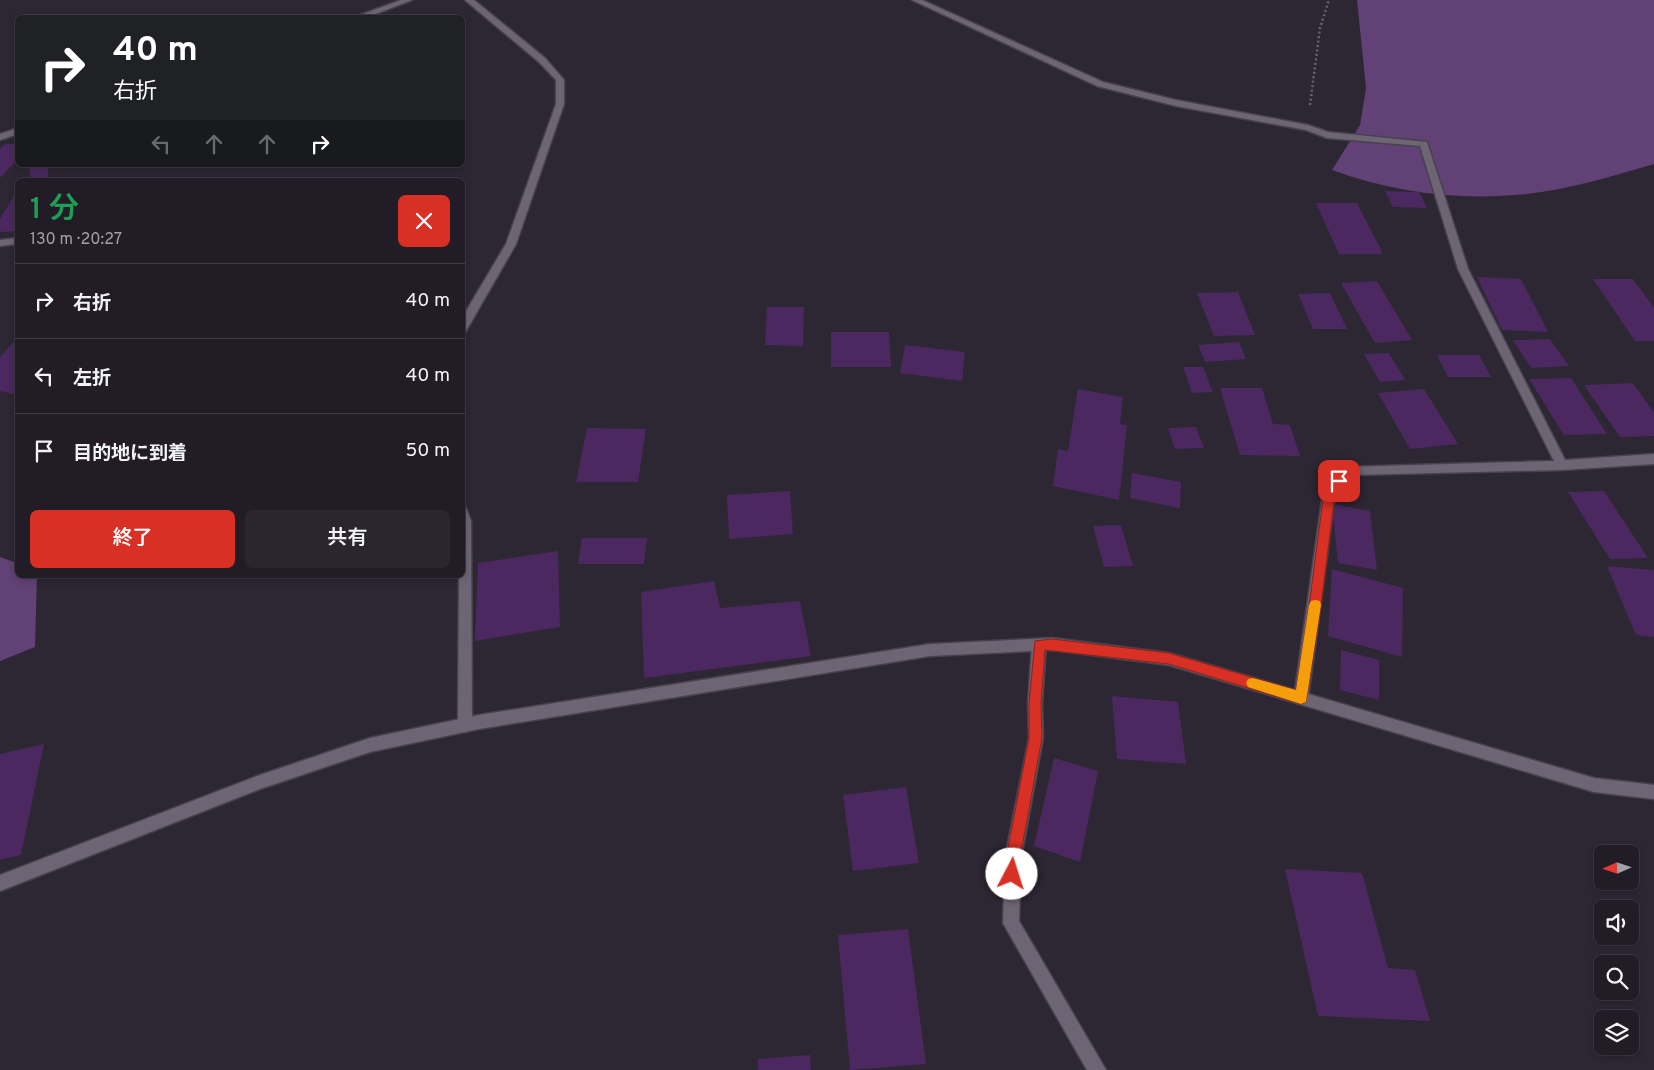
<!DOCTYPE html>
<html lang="ja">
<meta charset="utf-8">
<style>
body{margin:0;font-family:Overpass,"Noto Sans JP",sans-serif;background:#2a252e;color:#f1f3f6;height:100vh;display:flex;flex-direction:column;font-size:19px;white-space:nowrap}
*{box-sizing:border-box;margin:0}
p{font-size:16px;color:#a2a1a7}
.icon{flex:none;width:28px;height:28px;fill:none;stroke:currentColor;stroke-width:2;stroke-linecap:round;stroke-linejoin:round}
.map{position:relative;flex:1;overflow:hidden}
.side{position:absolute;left:15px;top:178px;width:450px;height:400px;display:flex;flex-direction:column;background:#221c26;border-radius:8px;box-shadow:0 2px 8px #0003,0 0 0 1px #3f3a43}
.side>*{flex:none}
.guide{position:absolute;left:15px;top:15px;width:450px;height:152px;border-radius:8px;box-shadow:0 2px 8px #0003,0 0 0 1px #3f3a43;background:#202124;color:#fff;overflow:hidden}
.needle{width:32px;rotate:267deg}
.buttons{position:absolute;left:1594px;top:845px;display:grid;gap:10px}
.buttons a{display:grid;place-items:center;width:45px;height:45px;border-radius:8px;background:#221c26;box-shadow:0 2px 8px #0003,0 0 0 1px #3f3a43;font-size:25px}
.pin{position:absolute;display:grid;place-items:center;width:42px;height:42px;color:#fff;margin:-21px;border-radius:10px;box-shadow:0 2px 8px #0006}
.me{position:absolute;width:55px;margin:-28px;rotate:5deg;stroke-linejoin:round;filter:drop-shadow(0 0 4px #0008)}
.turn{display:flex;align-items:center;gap:18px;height:105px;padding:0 15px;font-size:22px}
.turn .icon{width:65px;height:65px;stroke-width:2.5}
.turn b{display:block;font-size:35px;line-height:42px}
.lanes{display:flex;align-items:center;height:48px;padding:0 15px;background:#0003;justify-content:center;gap:25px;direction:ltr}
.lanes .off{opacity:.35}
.round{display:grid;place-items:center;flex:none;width:52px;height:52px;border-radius:8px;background:#2a252e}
.overview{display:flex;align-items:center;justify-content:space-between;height:85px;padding:0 15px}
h1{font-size:30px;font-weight:600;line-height:38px;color:#1e9e55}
.button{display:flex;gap:10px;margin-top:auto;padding:10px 15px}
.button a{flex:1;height:58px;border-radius:8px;background:#d93025;color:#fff;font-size:20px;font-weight:600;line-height:58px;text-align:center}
.button a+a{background:#2a252e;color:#f1f3f6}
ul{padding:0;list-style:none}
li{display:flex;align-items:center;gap:15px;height:75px;padding:0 15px;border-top:1px solid #3f3a43}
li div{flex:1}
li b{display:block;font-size:19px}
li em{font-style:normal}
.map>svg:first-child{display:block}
.green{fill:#614176}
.building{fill:#4b2960}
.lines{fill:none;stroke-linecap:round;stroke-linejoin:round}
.minor-casing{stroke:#48424c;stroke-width:3}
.tertiary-casing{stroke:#48424c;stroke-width:3}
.path{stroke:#69636e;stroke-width:2.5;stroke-dasharray:2 2.5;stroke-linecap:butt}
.minor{fill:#6e6574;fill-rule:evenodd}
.tertiary{fill:#6e6574;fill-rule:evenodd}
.route{fill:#d93025;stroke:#8d1f18}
.slow{fill:#f59e0b}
</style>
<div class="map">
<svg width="1654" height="1070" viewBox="0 0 1654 1070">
<rect width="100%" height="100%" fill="#2d2633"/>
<!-- green -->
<g class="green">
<path d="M 1357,0 L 1654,0 L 1654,164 C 1613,176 1570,189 1527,194 C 1461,201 1394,193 1332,170 L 1360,125 L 1366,88 Z"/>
<polygon points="0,557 17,563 18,575 37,575 35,647 0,661"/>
</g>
<!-- building -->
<g class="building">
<polygon points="5,144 18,144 18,159 0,178 0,149"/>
<polygon points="29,165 47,165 49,179 31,180"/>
<polygon points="1385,191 1419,192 1427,208 1393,207"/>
<polygon points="14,196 18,196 18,231 0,232 0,219"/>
<polygon points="1316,203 1357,203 1383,254 1339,254"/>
<polygon points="1477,277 1521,279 1548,332 1502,330"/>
<polygon points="1593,279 1633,279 1654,308 1654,341 1635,341"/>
<polygon points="1377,281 1412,340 1375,343 1341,283"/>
<polygon points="1238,292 1255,335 1214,336 1197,293"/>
<polygon points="1330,293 1347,329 1313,329 1298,294"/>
<polygon points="767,307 804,307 803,346 765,345"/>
<polygon points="831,332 889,332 891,367 831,367"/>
<polygon points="18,337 18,395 0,391 0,357"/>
<polygon points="1550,339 1569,366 1531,368 1513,340"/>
<polygon points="1239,342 1246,359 1205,362 1198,345"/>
<polygon points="905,345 965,352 962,381 900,373"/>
<polygon points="1389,353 1405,380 1380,382 1364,354"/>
<polygon points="1437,355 1479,355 1491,377 1448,377"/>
<polygon points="1183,367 1203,367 1213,392 1192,393"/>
<polygon points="1571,378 1607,434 1564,435 1529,379"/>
<polygon points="1633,383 1654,413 1654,436 1620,437 1584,385"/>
<polygon points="1220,388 1262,388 1273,424 1290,425 1300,456 1240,455"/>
<polygon points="1078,389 1123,397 1120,424 1127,425 1119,500 1053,486 1058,449 1068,451"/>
<polygon points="1424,389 1458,444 1410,449 1378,393"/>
<polygon points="1196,427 1204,448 1175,449 1168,428"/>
<polygon points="587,428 646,429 638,482 576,482"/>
<polygon points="1132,473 1181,482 1180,508 1130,498"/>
<polygon points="790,491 793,534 729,539 727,495"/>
<polygon points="1604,491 1648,558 1610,559 1568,492"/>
<polygon points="1332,504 1370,511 1377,570 1338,563"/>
<polygon points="1121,525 1133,566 1104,567 1093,526"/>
<polygon points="582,538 647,538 644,564 578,564"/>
<polygon points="558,551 560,627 475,641 478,563"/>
<polygon points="1607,566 1654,570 1654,637 1636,635"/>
<polygon points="1332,569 1403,588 1402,657 1328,636"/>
<polygon points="714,581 720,608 800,601 811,656 644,678 641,592"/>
<polygon points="1341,650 1379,660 1379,700 1340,690"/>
<polygon points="1112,696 1178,702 1186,764 1117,759"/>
<polygon points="44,744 21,855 0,860 0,754"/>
<polygon points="1054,758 1098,771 1080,862 1034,846"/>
<polygon points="906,787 919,863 853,871 843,795"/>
<polygon points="1285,869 1362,873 1388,968 1415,970 1430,1021 1318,1016"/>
<polygon points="908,929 926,1064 850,1070 838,935"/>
<polygon points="810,1055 811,1070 758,1070 758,1059"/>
</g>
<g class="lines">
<defs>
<g id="minor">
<polygon points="401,0 412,0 365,18 352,18"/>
<polygon points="465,0 474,0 545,58 564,80 564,104 516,244 466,331 462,332 462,318 506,244 556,104 556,80 539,62"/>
<polygon points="912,0 922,0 1103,82 1176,100 1308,125 1328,132 1427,142 1468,269 1565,460 1654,454 1654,464 1562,470 1352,475 1335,495 1308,698 1306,703 1301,704 1296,703 1294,698 1323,493 1345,467 1554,461 1458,269 1420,146 1327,138 1306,130 1176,106 1097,86"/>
<polygon points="18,128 18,134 0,140 0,134"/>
<polygon points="18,238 18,244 0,246 0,240"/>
<polygon points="462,507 466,508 471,521 472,725 470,730 465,732 460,730 458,725 459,575 462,575"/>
<polygon points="1039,639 1044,641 1046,645 1042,703 1043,738 1021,858 1019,921 1106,1070 1087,1070 1003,923 1005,858 1029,738 1028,703 1032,645 1034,641"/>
</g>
<polygon id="tertiary" points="1052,638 1169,653 1594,778 1654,785 1654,799 1594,792 1169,665 1052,650 930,656 479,729 370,752 260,789 0,891 0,875 260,775 370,738 479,715 930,644"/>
</defs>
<!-- minor casing -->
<use href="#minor" class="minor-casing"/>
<!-- tertiary casing -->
<use href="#tertiary" class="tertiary-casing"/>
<!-- path -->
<polyline class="path" points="1310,105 1320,28 1329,0"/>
<!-- minor -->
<use href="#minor" class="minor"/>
<!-- tertiary -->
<use href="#tertiary" class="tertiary"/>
</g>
<!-- route -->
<polygon class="route" points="1339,477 1345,481 1335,494 1321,606 1306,702 1301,704 1169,664 1045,650 1041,703 1042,738 1020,858 1017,879 1012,881 1007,879 1005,874 1006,858 1029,738 1029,703 1035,641 1052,639 1169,653 1296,690 1309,606 1324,492 1335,478"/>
<!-- slow -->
<polygon class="slow" points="1315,600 1320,601 1321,605 1306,702 1301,704 1248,687 1246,683 1248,679 1253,678 1296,690 1309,605 1311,601"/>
</svg>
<div class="buttons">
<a><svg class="needle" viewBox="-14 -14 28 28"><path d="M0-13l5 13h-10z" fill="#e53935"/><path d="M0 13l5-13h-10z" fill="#a2a1a7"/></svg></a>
<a><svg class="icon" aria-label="sound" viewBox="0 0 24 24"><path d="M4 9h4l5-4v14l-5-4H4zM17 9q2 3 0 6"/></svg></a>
<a><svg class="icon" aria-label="search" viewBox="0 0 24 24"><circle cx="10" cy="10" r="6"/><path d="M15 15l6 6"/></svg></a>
<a><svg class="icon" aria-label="layers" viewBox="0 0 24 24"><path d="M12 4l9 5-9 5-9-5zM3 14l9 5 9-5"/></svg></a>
</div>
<div class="pin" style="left:1339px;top:481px;background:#d93025"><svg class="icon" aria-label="arrive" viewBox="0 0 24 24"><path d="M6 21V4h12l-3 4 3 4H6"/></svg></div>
<svg class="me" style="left:1012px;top:874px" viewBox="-20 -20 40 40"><circle r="19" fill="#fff"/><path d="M0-13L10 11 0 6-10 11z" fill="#d93025"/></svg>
<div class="guide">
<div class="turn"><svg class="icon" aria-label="right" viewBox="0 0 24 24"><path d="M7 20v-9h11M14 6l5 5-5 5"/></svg><div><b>40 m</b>右折</div></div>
<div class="lanes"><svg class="icon off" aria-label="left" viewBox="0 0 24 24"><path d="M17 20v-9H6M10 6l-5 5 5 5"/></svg><svg class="icon off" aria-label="ahead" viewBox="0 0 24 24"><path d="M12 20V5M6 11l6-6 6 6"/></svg><svg class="icon off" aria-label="ahead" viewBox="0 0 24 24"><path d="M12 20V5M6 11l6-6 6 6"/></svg><svg class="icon" aria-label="right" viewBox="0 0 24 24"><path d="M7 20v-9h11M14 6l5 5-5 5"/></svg></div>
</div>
<section class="side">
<div class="overview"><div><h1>1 分</h1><p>130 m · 20:27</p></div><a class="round" style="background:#d93025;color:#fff"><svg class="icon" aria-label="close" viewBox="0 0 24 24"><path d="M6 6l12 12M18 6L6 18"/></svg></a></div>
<ul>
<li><svg class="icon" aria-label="right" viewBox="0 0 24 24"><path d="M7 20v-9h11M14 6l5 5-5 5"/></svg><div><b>右折</b></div><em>40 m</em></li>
<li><svg class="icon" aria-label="left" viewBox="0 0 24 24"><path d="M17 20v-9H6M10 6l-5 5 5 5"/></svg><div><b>左折</b></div><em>40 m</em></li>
<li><svg class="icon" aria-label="arrive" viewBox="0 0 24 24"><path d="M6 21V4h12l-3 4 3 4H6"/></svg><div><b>目的地に到着</b></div><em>50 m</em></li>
</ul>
<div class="button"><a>終了</a><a>共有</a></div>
</section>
</div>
